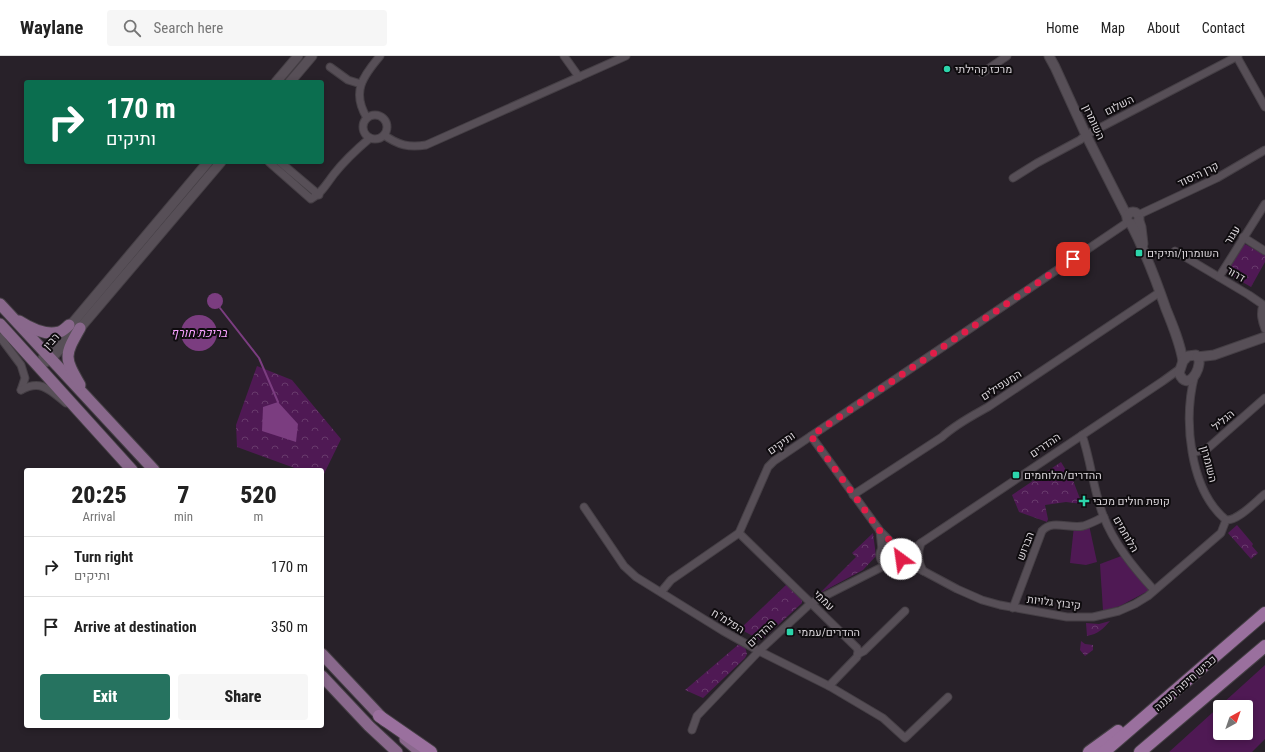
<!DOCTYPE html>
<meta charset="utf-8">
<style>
body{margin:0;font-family:"Roboto Condensed",Heebo,sans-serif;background:#f6f6f6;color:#222;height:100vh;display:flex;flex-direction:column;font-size:15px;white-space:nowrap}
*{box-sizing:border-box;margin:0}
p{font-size:13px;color:#767676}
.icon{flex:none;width:22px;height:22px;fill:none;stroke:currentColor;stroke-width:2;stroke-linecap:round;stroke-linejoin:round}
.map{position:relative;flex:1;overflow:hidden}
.details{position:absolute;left:24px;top:412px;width:300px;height:260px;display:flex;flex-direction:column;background:#fff;border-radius:4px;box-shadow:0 2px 6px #0003}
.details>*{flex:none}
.guide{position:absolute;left:24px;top:24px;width:300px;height:84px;border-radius:4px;box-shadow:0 2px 6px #0003;background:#0b6e4f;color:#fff;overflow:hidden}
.needle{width:26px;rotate:40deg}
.fabs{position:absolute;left:1213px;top:644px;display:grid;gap:8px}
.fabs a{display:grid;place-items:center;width:40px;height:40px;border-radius:4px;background:#fff;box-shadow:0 2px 6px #0003;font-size:20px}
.pin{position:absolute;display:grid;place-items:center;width:34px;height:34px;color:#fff;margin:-17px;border-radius:8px;box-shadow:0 2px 6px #0006}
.me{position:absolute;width:44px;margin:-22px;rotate:329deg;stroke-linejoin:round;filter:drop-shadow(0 0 3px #0008)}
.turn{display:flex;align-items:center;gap:14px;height:84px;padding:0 16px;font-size:18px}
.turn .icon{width:52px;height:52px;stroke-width:2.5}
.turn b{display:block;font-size:28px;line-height:34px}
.eta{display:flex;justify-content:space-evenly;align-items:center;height:68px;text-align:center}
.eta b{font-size:24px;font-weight:800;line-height:28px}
.primary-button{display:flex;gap:8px;margin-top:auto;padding:8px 16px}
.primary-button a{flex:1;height:46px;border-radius:4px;background:#267360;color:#fff;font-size:16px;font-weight:800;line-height:46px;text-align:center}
.primary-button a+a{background:#f6f6f6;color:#222}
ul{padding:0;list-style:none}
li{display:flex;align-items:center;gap:12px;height:60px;padding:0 16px;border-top:1px solid #e0e0e0}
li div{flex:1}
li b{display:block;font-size:15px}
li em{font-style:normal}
header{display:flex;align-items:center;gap:24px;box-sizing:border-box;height:56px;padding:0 20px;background:#fff;border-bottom:1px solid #e0e0e0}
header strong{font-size:19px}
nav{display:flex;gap:22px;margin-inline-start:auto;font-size:14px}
.search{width:280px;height:36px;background:#f6f6f6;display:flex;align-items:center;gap:10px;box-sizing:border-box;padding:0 14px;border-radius:4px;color:#767676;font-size:15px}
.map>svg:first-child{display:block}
.grass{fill:#4f1954;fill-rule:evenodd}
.forest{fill:url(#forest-crowns)}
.water{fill:#7b3d80}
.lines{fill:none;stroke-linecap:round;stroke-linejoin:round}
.stream{stroke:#7b3d80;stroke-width:2}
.minor-casing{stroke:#453f45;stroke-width:9}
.tertiary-casing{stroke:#453f45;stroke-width:11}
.primary-casing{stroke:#453f45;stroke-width:13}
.trunk-casing{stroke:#453f45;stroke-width:14}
.minor{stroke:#574f57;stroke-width:7}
.tertiary{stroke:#574f57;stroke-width:9}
.primary{stroke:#89688c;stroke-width:11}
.trunk{stroke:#9a709e;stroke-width:12}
.route{stroke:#e11d48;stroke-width:7;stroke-dasharray:0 12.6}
.poi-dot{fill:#2cd5ab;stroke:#0f0c0f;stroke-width:1.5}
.labels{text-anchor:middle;stroke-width:4;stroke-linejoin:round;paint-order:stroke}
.poi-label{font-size:11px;fill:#d9d4d9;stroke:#0f0c0f;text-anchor:start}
.street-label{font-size:11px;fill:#d9d4d9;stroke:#0f0c0f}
.water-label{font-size:12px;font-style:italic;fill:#f8a2ff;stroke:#0f0c0f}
</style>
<header>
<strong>Waylane</strong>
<div class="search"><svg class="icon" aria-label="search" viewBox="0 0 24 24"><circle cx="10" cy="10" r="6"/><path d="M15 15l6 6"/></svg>Search here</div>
<nav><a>Home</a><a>Map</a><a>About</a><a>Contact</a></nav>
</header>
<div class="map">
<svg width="1265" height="696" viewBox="0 0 1265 696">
<defs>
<pattern id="forest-crowns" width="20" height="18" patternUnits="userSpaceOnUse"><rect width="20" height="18" fill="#4f1954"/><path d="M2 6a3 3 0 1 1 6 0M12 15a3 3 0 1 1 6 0" fill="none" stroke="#683a6c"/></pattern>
</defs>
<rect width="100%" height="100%" fill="#282129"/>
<!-- grass -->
<g class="grass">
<polygon points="1089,469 1097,506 1086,509 1070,507 1074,470"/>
<polygon points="1124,499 1149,532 1148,535 1120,550 1103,555 1100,508"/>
<path d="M 1265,609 L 1265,683 L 1252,696 L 1169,696 ZM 1220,651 L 1246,651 L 1246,677 L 1220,677 Z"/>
</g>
<!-- forest -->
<g class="forest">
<polygon points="1243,187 1265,199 1265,206 1251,231 1225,216"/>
<polygon points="257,310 292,324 341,383 322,422 322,414 300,414 237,391 236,369"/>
<polygon points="1061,406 1069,419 1071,419 1082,448 1066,446 1045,449 1048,463 1047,466 1019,456 1012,439"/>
<polygon points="1237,469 1253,488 1252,490 1258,497 1251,503 1228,477"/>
<polygon points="873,477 876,500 863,514 820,537 856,501 852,497"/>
<polygon points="788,527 802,542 802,547 764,582 760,584 740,573"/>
<path d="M 1110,565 C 1103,573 1098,578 1087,580 L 1086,567 L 1099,568 Z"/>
<polygon points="1081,585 1085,588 1093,589 1093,594 1085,600 1080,594"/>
<polygon points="739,588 745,591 747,598 745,602 703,642 685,634"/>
</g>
<!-- water -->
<g class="water">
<circle cx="215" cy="245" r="8"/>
<circle cx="199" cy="277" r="18"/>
<polygon points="278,346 298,368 296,386 262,375 263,351"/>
</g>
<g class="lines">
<!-- stream -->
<polyline class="stream" points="220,252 259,302 278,346"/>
<defs>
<g id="minor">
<polyline points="564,0 579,21"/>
<polyline points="1237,1 1265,51"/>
<polyline points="330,11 348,24 361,28"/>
<polyline points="982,17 1007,0"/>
<circle cx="375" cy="71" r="12"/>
<path d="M 367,62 C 351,36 363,20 380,0"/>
<path d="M 384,79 C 398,89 409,92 426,89 L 626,0"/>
<path d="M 269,106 L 311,143 C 322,137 327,127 334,118 C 345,104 357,93 370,82"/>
<polyline points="280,106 319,139"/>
<polyline points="1013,122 1037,107 1080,84 1086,79 1238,0"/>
<polyline points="1138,159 1217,122 1265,94"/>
<polyline points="1243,181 1265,195"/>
<polyline points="1175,195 1249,239 1265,250"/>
<polyline points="1219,221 1265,148"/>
<path d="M 1263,249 C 1260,258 1262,265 1265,273"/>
<polyline points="0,281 21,309 25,322 21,334"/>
<path d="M 1195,318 C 1183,363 1189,433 1226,464"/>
<path d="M 21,334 C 41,323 50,334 66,347"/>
<path d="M 1082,379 C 1091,405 1093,433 1103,459 C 1114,488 1134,512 1154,534"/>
<polyline points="811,380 880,475 894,489"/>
<polyline points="1193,397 1208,392 1265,342"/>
<path d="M 853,439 L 942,381 C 956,368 972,360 988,351 L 1160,236"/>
<polyline points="584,451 624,510 636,521 723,575 759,595 829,630 883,662 905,682 948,641"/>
<polyline points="880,475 882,494"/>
<polyline points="739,477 857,592 858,595 857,601 829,630"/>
<path d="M 921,487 C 917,497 918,506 923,515"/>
<circle cx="891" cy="499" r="11"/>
<polyline points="902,502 921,487 1163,325 1181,312"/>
<path d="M 901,503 L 957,533 L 982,544 L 1000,549 L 1067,561 L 1093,561 L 1119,555 L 1135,548 L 1148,540 L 1221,477 L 1226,464 C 1238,465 1256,445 1265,438"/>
<polyline points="661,536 671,524 739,477 768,411 774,405 1125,168 1127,165"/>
<path d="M 1013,552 L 1042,475 C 1052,463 1069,473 1083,470 C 1090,468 1097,464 1104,461"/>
<polyline points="858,598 864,595 905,555"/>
<polyline points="692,674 697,660 759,595 811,547 882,511 889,510"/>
</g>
<g id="tertiary">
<polyline points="1049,0 1055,11 1086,79 1127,160"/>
<polyline points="276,26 298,0"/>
<polyline points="290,26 312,0"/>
<circle cx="1133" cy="162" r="6"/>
<polyline points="1139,165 1141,171 1143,188"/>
<path d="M 1131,168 C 1145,195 1156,224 1166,253 C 1173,270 1180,287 1183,305"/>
<path d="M 1196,299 L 1199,303 C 1201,315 1187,336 1179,317 L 1183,305 L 1188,300 Z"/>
<polyline points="1197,301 1214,299 1265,281"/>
<polyline points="43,302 208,106"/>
<polyline points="37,310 50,304 80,272 221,106"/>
</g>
<g id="primary">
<polyline points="0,248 154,414"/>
<path d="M 19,265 C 30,272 45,280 59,276 C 63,275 66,272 69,269"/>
<polyline points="0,268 132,414"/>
<path d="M 80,272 C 64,300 64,301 80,329"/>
<polyline points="322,598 385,665"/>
<polyline points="322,620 369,670 397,696"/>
<polyline points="405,683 420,696"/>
</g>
<g id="trunk">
<polyline points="379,660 431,696"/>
<polyline points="1089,696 1118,675"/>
<polyline points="1104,696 1265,557"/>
<polyline points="1140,696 1265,590"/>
</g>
</defs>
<!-- minor casing -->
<use href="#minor" class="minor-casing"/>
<!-- tertiary casing -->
<use href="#tertiary" class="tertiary-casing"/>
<!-- primary casing -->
<use href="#primary" class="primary-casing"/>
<!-- trunk casing -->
<use href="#trunk" class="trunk-casing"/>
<!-- minor -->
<use href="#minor" class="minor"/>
<!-- tertiary -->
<use href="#tertiary" class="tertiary"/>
<!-- primary -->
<use href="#primary" class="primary"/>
<!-- trunk -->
<use href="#trunk" class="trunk"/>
</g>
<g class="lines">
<!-- route -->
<polyline class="route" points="901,503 902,499 900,494 880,475 811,380 1073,203"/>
</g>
<!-- markers -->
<g class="poi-dot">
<circle cx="947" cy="13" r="4"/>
<rect x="1135" y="193" width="8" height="8" rx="2"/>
<rect x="1012" y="415" width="8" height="8" rx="2"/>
<path d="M1082 439h4v4h4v4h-4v4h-4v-4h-4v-4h4z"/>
<rect x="786" y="572" width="8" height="8" rx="2"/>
</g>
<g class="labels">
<!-- poi labels -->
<g class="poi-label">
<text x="955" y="17">מרכז קהילתי</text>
<text x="1147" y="201">השומרון/ותיקים</text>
<text x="1024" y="423">ההדרים/הלוחמים</text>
<text x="1093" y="449">קופת חולים מכבי</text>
<text x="798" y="580">ההדרים/עממי</text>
</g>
<!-- street labels -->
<g class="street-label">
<text transform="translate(1119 49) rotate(-27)" y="4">השלום</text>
<text transform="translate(1094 66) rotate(65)" y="4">השומרון</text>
<text transform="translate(1198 118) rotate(-26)" y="4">קרן היסוד</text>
<text transform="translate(1232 179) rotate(-58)" y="4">עגור</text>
<text transform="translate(1236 218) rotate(30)" y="4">דרור</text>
<text transform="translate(51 285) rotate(-47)" y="4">רבין</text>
<text transform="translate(1001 329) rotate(-33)" y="4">המעפילים</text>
<text transform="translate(1223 364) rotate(-41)" y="4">הגליל</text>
<text transform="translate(781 387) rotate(-35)" y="4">ותיקים</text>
<text transform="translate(1045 389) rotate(-34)" y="4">ההדרים</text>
<text transform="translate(1209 408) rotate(75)" y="4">השומרון</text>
<text transform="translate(1126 478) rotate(60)" y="4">הלוחמים</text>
<text transform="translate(1025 490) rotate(-69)" y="4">הברוש</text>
<text transform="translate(824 544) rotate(44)" y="4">עממי</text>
<text transform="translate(1054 546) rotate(7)" y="4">קיבוץ גלויות</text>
<text transform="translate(728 565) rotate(31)" y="4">הפלמ"ח</text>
<text transform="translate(761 577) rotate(-43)" y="4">ההדרים</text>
<text transform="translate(1185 627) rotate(-41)" y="4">כביש חיפה רעננה</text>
</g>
<!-- water labels -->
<g class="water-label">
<text x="199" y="281">בריכת חורף</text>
</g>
</g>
</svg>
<div class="fabs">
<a><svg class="needle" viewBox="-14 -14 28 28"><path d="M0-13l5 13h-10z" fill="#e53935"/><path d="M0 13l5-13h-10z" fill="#767676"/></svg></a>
</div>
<div class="pin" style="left:1073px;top:203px;background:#d93025"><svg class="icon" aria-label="arrive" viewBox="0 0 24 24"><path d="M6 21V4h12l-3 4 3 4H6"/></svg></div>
<svg class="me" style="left:901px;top:503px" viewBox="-20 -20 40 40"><circle r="19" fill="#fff"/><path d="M0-13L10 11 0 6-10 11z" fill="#e11d48"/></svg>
<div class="guide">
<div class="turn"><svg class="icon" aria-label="right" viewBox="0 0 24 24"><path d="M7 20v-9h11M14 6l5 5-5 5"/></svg><div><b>170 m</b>ותיקים</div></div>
</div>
<section class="details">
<div class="eta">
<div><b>20:25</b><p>Arrival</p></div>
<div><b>7</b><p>min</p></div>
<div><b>520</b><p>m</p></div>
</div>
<ul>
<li><svg class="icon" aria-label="right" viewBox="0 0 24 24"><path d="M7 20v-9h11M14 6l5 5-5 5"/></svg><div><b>Turn right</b><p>ותיקים</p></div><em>170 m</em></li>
<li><svg class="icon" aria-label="arrive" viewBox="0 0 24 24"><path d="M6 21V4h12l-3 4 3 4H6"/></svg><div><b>Arrive at destination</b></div><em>350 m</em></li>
</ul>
<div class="primary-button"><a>Exit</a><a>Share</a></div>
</section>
</div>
